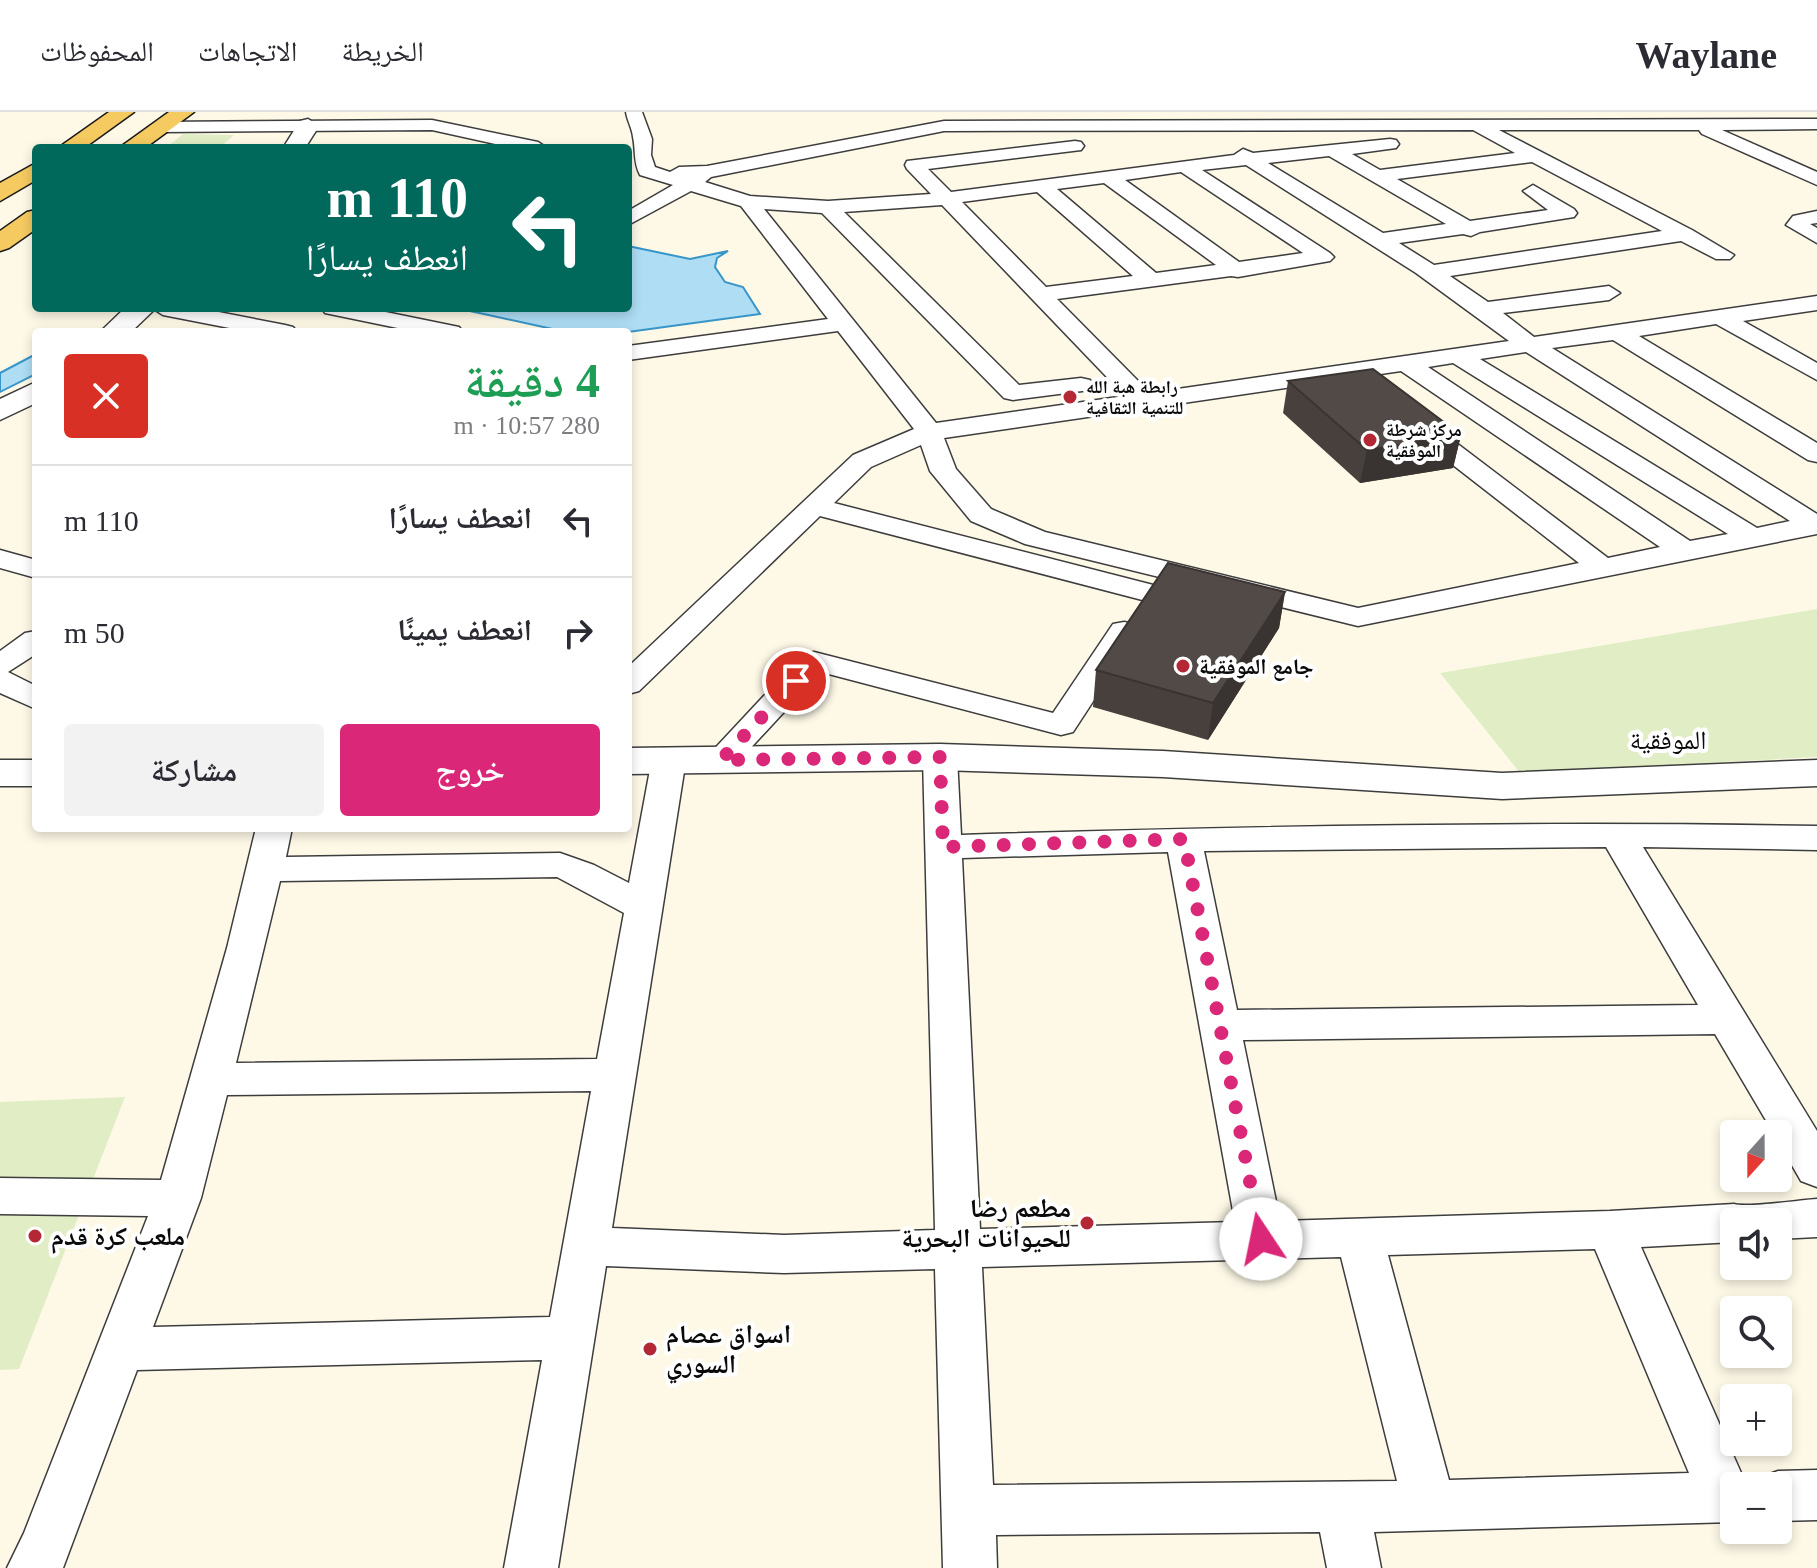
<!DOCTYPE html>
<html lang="ar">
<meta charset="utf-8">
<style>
body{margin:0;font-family:"Times New Roman","Noto Naskh Arabic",serif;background:#f2f2f3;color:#2b2b33;direction:rtl;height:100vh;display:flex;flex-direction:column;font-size:30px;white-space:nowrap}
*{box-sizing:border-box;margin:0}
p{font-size:26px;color:#7c7c81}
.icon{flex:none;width:44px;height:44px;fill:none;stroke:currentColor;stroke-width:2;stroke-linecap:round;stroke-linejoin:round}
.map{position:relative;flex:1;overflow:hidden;direction:ltr}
.sheet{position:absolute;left:32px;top:216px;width:600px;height:504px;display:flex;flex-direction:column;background:#fff;border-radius:8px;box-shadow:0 4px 12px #0003;direction:rtl}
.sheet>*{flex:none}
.guide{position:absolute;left:32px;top:32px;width:600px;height:168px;border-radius:8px;box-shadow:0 4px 12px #0003;direction:rtl;background:#00695c;color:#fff;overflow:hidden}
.needle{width:52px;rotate:201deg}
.buttons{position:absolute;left:1720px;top:1008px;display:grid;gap:16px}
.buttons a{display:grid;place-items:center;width:72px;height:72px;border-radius:8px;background:#fff;box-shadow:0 4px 12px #0003;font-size:40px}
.pin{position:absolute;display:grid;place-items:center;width:68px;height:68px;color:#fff;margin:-34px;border:4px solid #fff;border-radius:50%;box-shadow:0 2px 8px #0007}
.me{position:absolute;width:88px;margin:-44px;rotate:349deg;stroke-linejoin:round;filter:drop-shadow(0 0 6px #0008)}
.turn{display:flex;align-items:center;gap:28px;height:168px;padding:0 32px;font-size:36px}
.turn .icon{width:104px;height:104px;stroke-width:2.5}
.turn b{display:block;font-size:56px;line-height:68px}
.round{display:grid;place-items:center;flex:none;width:84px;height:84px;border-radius:8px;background:#f2f2f3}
.head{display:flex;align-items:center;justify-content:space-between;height:136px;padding:0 32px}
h1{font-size:48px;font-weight:600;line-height:60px;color:#1e9e55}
.primary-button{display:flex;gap:16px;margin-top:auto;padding:16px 32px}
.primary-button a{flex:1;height:92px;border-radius:8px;background:#db2777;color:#fff;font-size:32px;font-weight:600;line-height:92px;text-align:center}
.primary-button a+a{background:#f2f2f3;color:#2b2b33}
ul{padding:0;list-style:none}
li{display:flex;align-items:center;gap:24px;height:112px;padding:0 32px;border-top:2px solid #e1e1e2}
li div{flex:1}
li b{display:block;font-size:30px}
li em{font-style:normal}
header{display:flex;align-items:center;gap:48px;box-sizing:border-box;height:112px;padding:0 40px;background:#fff;border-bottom:2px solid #e1e1e2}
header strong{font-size:38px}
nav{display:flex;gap:44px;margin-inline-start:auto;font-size:28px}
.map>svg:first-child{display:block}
.pitch{fill:#e1eec5}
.water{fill:#aeddf4;stroke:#3795c8;stroke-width:2}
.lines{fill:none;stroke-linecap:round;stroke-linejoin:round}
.minor-casing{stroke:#3d3d3d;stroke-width:3}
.tertiary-casing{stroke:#3d3d3d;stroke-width:3}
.primary-casing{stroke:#1b1b1b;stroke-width:3}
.minor{fill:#fff;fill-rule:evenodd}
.tertiary{fill:#fff;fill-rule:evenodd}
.primary{fill:#f5ca61;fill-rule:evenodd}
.wall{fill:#47403d}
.shaded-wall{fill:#393432}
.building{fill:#524a47;stroke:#393432;stroke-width:2}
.route{stroke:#db2777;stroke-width:14;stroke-dasharray:0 25.2}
.poi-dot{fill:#b42734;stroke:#fff;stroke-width:3}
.labels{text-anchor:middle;stroke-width:8;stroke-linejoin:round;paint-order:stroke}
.far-poi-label{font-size:18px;font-weight:bold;fill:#0a0a0a;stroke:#fff;text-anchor:start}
.poi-label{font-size:22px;font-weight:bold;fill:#0a0a0a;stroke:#fff;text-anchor:start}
.quarter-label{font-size:26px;fill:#0a0a0a;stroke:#fff}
.near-poi-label{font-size:26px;font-weight:bold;fill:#0a0a0a;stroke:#fff;text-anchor:start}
</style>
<header>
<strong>Waylane</strong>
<nav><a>الخريطة</a><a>الاتجاهات</a><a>المحفوظات</a></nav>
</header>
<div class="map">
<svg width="1817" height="1456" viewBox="0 0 1817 1456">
<rect width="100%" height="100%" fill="#fef9e7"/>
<!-- pitch -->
<g class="pitch">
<polygon points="183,22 234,23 219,36 166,36"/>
<polygon points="1817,497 1817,645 1520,661 1440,561"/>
<polygon points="125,985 19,1257 0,1258 0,990"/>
</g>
<!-- water -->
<g class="water">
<polygon points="628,134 690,147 728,139 717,146 715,155 725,170 743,175 760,202 628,220 566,220 470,199 475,196 628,196"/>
<polygon points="36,242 36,262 0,280 0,261"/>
</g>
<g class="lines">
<defs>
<g id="minor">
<path d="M 626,0 L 642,0 L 652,27 L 651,43 L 655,55 L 670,60 L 679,55 L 707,54 L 944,9 L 1817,7 L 1817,17 L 1722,18 L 1817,60 L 1817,73 L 1702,22 L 1699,18 L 1499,18 L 1692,118 L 1734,143 L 1730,147 L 1716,147 L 1681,129 L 1450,164 L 1488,190 L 1609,174 L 1620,181 L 1609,188 L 1503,201 L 1534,225 L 1817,184 L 1817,198 L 1743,209 L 1817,251 L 1817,268 L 1716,212 L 1639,224 L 1817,331 L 1817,350 L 1808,348 L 1613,228 L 1552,236 L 1817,402 L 1817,422 L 1358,514 L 1025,432 L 971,409 L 930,359 L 921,333 L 871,355 L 834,391 L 1161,475 L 1165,481 L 1161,487 L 1150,490 L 820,404 L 639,579 L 628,582 L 628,555 L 853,343 L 914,317 L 838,219 L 628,248 L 628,234 L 828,207 L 741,94 L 691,79 L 628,113 L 628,99 L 673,73 L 640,63 C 633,50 636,39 633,25 C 632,16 627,8 626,0 ZM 1473,18 L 1515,41 L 1380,58 L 1352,42 L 1396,36 L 1399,32 L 1396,28 L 1390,27 L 1253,41 L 1243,37 L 1234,43 L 951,80 L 928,57 L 1081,38 L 1084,34 L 1081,30 L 1075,29 L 907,49 L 905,53 L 907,57 L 931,82 L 828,89 L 750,84 L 705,70 L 711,65 L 944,19 ZM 1329,44 L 1446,112 L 1383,121 L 1268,51 ZM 1532,50 L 1662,119 L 1434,153 L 1399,131 L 1463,122 L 1471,124 L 1480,120 L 1574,105 L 1577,101 L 1574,97 L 1533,73 L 1523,79 L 1548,98 L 1470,109 L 1397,67 ZM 1246,53 L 1416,161 L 1509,229 L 1150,281 L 1057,187 L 1231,164 L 1238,165 L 1330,149 L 1334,145 L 1330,141 L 1202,58 ZM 1181,60 L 1303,141 L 1239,150 L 1125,68 ZM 1104,71 L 1216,153 L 1156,161 L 1057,77 ZM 1037,80 L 1133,164 L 1046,175 L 962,90 ZM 942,93 L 1125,284 L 936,311 L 764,97 L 822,101 L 1004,286 L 1013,288 L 1090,278 L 1093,273 L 1090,268 L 1081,266 L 1019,273 L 844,100 ZM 1526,240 L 1790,409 L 1757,416 L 1480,247 ZM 1453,251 L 1728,422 L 1690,429 L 1428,255 ZM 1401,259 L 1660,435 L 1608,446 L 1426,308 L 1408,308 L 1404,313 L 1408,318 L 1579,451 L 1358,496 L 1045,420 L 991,397 L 956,357 L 944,326 Z"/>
<polygon points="432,8 538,30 547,36 513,36 432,18 160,20 151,15 160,10"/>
<polygon points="1817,99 1817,111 1810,112 1817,116 1817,131 1786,113 1793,104"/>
<polygon points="152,196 198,196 285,213 293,215 297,220 250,220 163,203"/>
<polygon points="322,196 366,196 459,215 463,220 417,220 325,201"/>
<polygon points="0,438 36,448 36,466 0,456"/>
<polygon points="1124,510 1135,512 1139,519 1073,620 1061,623 821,560 733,655 721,658 709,655 704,648 803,542 814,540 1053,601 1113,512"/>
<polygon points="36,519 36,542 8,560 36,574 36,597 0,581 0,539 25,521"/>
<path d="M 940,635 L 952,638 L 957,645 L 961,723 C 1246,714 1531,709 1817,714 L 1817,738 L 1643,735 L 1817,1019 L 1817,1075 L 1801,1069 L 1778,1029 L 1778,1022 L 1774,1022 L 1715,922 L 1243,928 L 1280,1109 L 1610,1099 L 1734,1092 C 1746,1096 1800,1088 1817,1087 L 1817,1125 L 1778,1127 L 1778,1110 L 1734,1110 L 1734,1130 L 1641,1135 L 1742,1363 L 1753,1367 L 1756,1374 L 1734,1374 L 1734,1410 L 1374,1420 L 1381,1456 L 1327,1456 L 1320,1420 L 996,1423 L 997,1456 L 943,1456 L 935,1157 L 784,1161 L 606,1154 L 558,1456 L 504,1456 L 542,1248 L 137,1258 L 63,1456 L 7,1456 L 24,1421 L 148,1104 L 0,1102 L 0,1066 L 161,1068 L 227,836 L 256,716 L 292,716 L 286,745 L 560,741 L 594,753 L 629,771 L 652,647 L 657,640 L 669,637 L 681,640 L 686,647 L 612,1116 L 784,1123 L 935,1118 L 923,645 L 928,638 ZM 1606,735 L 1698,893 L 1237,898 L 1204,739 ZM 1168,740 L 1235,1110 L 980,1117 L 962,746 ZM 557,765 L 624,801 L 597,947 L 236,951 L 280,769 ZM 591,979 L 550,1205 L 153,1215 L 201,1086 L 227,983 ZM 1595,1137 L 1689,1361 L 1449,1368 L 1388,1143 ZM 1341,1145 L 1397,1369 L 993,1373 L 982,1155 Z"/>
<polygon points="1817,1358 1817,1408 1778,1409 1778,1374 1756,1374 1759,1366 1778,1359"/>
</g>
<g id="tertiary">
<polygon points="308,7 319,14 305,36 283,36 300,9"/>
<polygon points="125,196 156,196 131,220 100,220"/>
<polygon points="36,270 36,291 0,308 0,287"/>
<polygon points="940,632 1163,639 1502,661 1817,648 1817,674 1502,687 1163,665 940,658 628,662 628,636"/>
<rect x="0" y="648" width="36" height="26"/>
</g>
<g id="primary">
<polygon points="109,0 134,0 84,36 58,36"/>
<polygon points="169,0 194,0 145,36 119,36"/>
<polygon points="36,51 36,68 0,89 0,71"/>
<polygon points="36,98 36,117 9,136 0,139 0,119 27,100"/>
</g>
</defs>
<!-- minor casing -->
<use href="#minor" class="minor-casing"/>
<!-- tertiary casing -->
<use href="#tertiary" class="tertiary-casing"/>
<!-- primary casing -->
<use href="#primary" class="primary-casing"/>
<!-- minor -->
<use href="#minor" class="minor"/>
<!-- tertiary -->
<use href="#tertiary" class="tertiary"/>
<!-- primary -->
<use href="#primary" class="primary"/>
</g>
<!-- wall -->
<g class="wall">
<polygon points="1288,269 1461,323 1453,356 1360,371 1283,301"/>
<polygon points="1285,480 1279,516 1208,628 1093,595 1096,558"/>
</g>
<!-- shaded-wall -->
<g class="shaded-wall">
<polygon points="1461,323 1453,356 1360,371 1367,338"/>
<polygon points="1285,480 1279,516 1208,628 1213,591"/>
</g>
<!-- building -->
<g class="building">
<polygon points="1373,257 1461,323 1367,338 1288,269"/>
<polygon points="1168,451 1285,480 1213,591 1096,558"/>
</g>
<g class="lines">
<!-- route -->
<polyline class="route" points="796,569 721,648 940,645 943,735 1184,727 1261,1127"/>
</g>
<!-- markers -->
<g class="poi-dot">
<circle cx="1070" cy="285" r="8"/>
<circle cx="1370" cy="328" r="8"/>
<circle cx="1183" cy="554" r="8"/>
<circle cx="1087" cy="1111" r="8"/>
<circle cx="35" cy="1124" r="8"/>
<circle cx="650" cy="1237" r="8"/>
</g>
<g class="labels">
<!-- far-poi labels -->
<g class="far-poi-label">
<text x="1086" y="281">رابطة هبة الله<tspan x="1086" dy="21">للتنمية الثقافية</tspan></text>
<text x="1386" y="324">مركز شرطة<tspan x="1386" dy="21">الموفقية</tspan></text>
</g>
<!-- poi labels -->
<g class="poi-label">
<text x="1199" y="562">جامع الموفقية</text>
</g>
<!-- quarter labels -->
<g class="quarter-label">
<text x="1668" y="637">الموفقية</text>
</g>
<!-- near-poi labels -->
<g class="near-poi-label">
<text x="1071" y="1105" text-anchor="end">مطعم رضا<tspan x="1071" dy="30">للحيوانات البحرية</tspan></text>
<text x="51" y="1133">ملعب كرة قدم</text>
<text x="666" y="1231">اسواق عصام<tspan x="666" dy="30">السوري</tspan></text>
</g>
</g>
</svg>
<div class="buttons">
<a><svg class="needle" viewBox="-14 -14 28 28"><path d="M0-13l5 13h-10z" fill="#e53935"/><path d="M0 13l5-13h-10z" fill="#7c7c81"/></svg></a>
<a><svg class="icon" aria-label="sound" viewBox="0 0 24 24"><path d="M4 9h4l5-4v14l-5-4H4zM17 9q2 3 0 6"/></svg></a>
<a><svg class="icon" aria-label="search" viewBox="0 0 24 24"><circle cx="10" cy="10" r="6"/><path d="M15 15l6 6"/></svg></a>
<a>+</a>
<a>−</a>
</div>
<div class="pin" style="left:796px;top:569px;background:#d93025"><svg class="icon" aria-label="arrive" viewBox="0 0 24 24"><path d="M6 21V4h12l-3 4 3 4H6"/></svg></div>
<svg class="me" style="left:1261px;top:1127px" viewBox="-20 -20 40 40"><circle r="19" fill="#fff"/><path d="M0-13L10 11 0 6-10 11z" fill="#db2777"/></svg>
<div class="guide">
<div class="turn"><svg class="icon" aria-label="left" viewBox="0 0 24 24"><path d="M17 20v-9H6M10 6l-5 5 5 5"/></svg><div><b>110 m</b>انعطف يسارًا</div></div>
</div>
<section class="sheet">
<div class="head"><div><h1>4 دقيقة</h1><p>280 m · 10:57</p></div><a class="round" style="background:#d93025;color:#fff"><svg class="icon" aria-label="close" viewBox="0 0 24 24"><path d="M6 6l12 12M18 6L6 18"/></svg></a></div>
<ul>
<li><svg class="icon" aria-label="left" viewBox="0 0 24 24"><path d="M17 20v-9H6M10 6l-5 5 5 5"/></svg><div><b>انعطف يسارًا</b></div><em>110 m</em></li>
<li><svg class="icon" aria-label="right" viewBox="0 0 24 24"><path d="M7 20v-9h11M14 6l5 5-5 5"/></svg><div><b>انعطف يمينًا</b></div><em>50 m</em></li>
</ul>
<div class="primary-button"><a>خروج</a><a>مشاركة</a></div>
</section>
</div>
